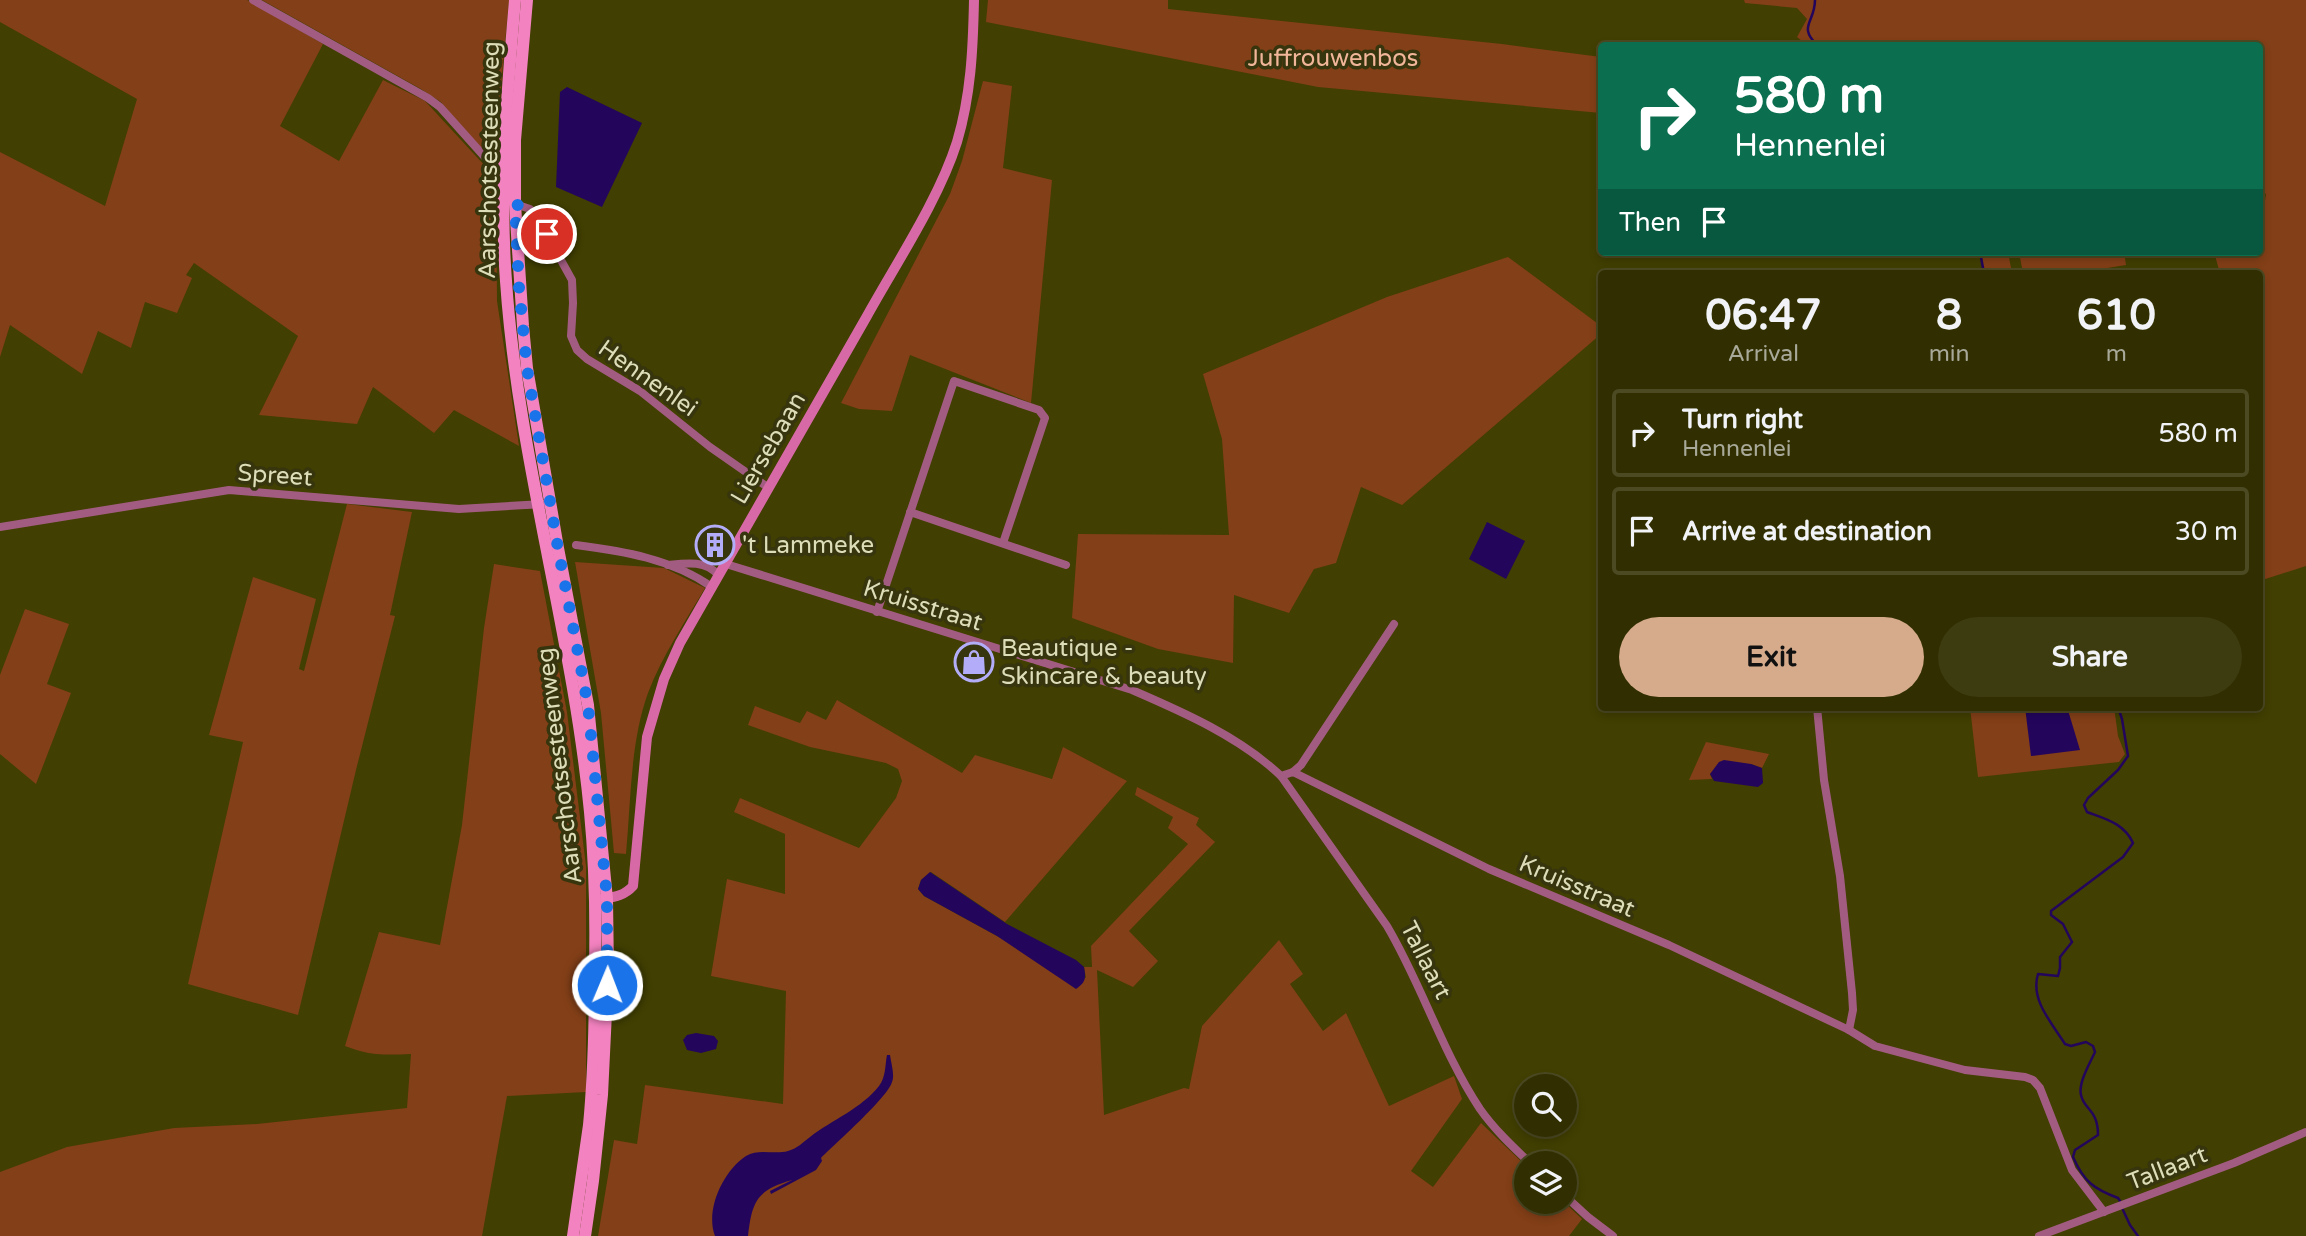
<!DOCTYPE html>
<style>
body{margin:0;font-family:"Varela Round",sans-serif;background:#3d3b10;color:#f1f3f6;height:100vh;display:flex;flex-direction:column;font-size:26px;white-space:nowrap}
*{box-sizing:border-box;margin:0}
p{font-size:23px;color:#a8a999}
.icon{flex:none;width:38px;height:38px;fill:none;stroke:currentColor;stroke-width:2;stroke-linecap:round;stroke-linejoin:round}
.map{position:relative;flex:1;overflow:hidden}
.drawer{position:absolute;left:1598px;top:270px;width:665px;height:441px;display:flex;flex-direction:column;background:#312f01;border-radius:7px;box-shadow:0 4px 10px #0003,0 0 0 2px #4c4a23}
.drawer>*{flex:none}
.hud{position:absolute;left:1598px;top:42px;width:665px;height:214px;border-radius:7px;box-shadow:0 4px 10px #0003,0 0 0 2px #4c4a23;background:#0b6e4f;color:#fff;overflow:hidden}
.buttons{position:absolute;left:1514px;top:1074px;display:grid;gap:14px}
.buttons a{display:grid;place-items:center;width:63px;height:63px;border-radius:50%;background:#312f01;box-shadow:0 4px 10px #0003,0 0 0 2px #4c4a23;font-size:35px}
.pin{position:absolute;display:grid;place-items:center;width:60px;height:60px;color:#fff;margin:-30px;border:4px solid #fff;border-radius:50%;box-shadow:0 2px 7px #0007}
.me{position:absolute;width:77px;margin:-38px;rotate:1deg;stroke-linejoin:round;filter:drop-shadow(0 0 5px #0008)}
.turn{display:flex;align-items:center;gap:24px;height:147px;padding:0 21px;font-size:32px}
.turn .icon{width:91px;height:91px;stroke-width:2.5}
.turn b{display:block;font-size:49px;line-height:60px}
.then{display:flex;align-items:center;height:66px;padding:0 21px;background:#0003;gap:14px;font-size:26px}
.eta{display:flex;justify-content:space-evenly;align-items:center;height:119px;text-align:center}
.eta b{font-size:42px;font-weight:700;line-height:49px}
.button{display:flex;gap:14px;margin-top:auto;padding:14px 21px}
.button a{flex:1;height:80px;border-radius:42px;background:#d6ab8b;color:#111;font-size:28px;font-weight:700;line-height:80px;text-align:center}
.button a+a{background:#3d3b10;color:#f1f3f6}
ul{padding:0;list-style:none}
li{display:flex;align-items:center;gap:21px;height:88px;margin:0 14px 10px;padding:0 7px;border:4px solid #4c4a23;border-radius:7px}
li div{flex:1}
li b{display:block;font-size:26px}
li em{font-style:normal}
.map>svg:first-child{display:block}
.green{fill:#833f17}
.water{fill:#23055c}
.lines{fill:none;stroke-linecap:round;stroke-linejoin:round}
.stream{stroke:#23055c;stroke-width:2.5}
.street{stroke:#a25c81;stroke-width:8}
.secondary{stroke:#d869a7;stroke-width:10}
.primary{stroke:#f382c0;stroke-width:12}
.route{stroke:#1a73e8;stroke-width:12;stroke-dasharray:0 21.6}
.labels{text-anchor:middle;stroke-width:7;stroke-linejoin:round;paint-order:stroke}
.park-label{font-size:24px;fill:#f1b699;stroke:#36350d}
.street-label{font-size:24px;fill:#ddddb9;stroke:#36350d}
.poi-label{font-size:24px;fill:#ddddb9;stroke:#36350d;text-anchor:start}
</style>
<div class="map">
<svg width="2306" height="1236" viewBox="0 0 2306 1236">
<rect width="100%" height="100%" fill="#413f01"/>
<!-- green -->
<g class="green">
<polygon points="0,0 247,0 323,44 280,126 339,161 383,80 425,101 486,167 496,171 497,301 519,446 454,410 434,433 373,387 357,424 259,415 298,336 194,263 186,275 192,278 177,313 145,302 131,348 98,331 82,374 10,325 0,357 0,152 105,206 137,99 0,22"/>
<polygon points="262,0 509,0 494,161 483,152 441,102 421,89"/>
<polygon points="988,0 1168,0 1168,9 1502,44 1601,57 1601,113 1318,87 986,22"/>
<polygon points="1744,0 2306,0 2306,566 2259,581 2259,273 2220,273 2214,252 2259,252 2259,227 2261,227 2266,194 2259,190 2259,46 1807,45 1797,37 1807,19 1797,8 1745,3"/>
<polygon points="983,81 1012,86 1003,168 1052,180 1031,403 910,355 892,411 859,409 841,403 950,194 962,161"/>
<polygon points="1982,252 2008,252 2012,273 1983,273"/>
<polygon points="2019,252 2124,252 2126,265 2076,273 2023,273"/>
<polygon points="1508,257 1601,326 1601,334 1402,505 1361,487 1336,563 1314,569 1289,613 1234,595 1233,663 1158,649 1072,618 1078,534 1229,535 1222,439 1203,374 1387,297"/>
<polygon points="347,504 412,512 390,615 395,616 356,770 298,1015 188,984 243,742 209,735 253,577 316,599 299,669 304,671"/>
<path d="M 575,562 L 664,568 L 705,588 C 685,622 662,656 648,693 C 630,743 631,801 626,854 L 614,853 L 601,713 Z"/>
<path d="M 494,564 L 540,571 L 567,712 L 586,866 L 586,1092 L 507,1096 L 482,1236 L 0,1236 L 0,1172 L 67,1147 L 174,1128 L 257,1124 L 407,1108 L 411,1054 C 385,1055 370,1056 345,1046 L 379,932 L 440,945 L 462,825 L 484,628 Z"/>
<polygon points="25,609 69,624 47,684 71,693 36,784 0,754 0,675"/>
<polygon points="837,700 962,773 975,755 1052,779 1063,747 1127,781 1005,922 931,872 921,880 918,889 924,896 997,936 1086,978 1084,967 1092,967 1091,946 1188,844 1168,828 1173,817 1135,795 1137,787 1199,818 1196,825 1215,842 1129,931 1158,961 1133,987 1097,970 1104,1115 1184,1088 1189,1089 1202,1026 1279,940 1303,974 1290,984 1323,1031 1346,1013 1389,1106 1454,1076 1462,1099 1411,1171 1433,1187 1481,1123 1526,1166 1526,1202 1564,1202 1582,1219 1569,1236 598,1236 614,1140 637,1144 645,1085 783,1104 786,991 711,976 727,879 785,894 785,834 734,812 740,798 859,848 896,798 902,781 898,769 886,763 810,747 748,725 755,706 800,723 807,711 826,720"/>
<polygon points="1970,707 2114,707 2118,736 2125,754 2119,762 1978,777"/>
<polygon points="1706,742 1769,754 1762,768 1751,764 1710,774 1712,779 1689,780"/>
</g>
<!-- water -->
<g class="water">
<polygon points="567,87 642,123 602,207 556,187 560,92"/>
<polygon points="1487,522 1525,541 1506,579 1469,559"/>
<polygon points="2025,707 2067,707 2080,750 2031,756"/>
<polygon points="1724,760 1751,764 1762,768 1763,783 1758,787 1714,781 1710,774 1719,762"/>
<path d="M 930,872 L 1007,924 L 1076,960 L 1084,967 C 1086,978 1086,982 1076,989 L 997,936 L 924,896 L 918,889 L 921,880 Z"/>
<polygon points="696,1033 714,1036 718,1041 716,1049 701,1053 687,1050 683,1040 687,1035"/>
<path d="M 887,1055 L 890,1055 C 891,1063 895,1075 892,1082 C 888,1097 835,1144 821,1158 L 822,1161 L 816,1170 L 771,1194 L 770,1191 L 792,1180 C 757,1190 752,1201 748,1236 L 715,1236 C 705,1210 723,1171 746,1156 C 759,1148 774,1155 788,1151 C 798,1148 802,1143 810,1137 C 832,1120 862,1108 879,1086 C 886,1077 885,1065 887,1055 Z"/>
</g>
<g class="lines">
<!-- stream -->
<g class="stream">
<path d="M 1815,0 C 1815,23 1797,26 1818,46"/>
<polyline points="1980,252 1984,273"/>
<path d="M 2118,707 L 2122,719 L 2128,756 L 2118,770 L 2088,798 L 2084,805 L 2087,812 C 2105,819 2124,823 2133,843 L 2123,857 L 2051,911 L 2051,915 L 2063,924 L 2072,942 L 2060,957 L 2060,968 L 2058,976 L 2038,974 C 2030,1000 2052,1023 2065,1044 L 2071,1046 L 2086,1042 L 2093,1046 L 2095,1052 C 2090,1063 2078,1083 2081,1095 C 2084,1110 2098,1109 2098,1135 L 2075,1150 L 2073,1157 C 2084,1182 2094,1189 2118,1198 L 2120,1201"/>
<polyline points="2123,1210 2130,1225 2138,1236"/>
</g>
<!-- street -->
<g class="street">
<polyline points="253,0 428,98 440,107 491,164 505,168"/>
<polyline points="515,204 530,209 537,217 572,280 573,303 571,336 577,350 587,359 640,391 710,447 769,488"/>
<polyline points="910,512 1066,565"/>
<polyline points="0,527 229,490 459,509 543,504"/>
<path d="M 576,545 C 623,551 672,559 712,587"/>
<path d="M 726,564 L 1132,690 C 1183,712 1240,737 1281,776 L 1293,772 L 1489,869 L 1669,945 L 1849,1030 L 1875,1046 L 1965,1070 L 2025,1077 L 2033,1080 L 2040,1088 L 2072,1170 L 2104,1212"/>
<path d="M 668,565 C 686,563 706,560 718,575"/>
<polyline points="877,612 954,381 1039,410 1045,418 1003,543"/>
<polyline points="1817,707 1824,780 1840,876 1852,993 1853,1010 1849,1030"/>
<polyline points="1293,772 1301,765 1394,624"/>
<path d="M 1281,776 L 1387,926 C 1422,985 1442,1052 1480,1109 C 1494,1129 1513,1147 1531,1164"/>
<polyline points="1564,1195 1588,1217 1613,1236"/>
<polyline points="2039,1236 2234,1163 2306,1132"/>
</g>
<!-- secondary -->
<path class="secondary" d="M 602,899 C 614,897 624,896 633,886 L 647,737 L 664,679 L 680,643 C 742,534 805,425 867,316 C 897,262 939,199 957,142 C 971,95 973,49 974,0"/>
<!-- primary -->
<g class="primary">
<path d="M 515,0 C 507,93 499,188 506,281 C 518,460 573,634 590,812 C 595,864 596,916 595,968 C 595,1020 594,1073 589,1125 C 584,1162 578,1199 573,1236"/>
<polyline points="527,0 515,140 515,204 523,326 527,368 558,548 588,705 607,899 608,971 602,1095 593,1181 585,1236"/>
</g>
</g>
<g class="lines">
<!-- route -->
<polyline class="route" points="547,234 530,209 515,204 519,287 527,368 558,548 588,705 607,898 607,985"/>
</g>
<!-- icons -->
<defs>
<symbol id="building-ring" viewBox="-11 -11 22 22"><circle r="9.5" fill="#36350d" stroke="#b3adf9" stroke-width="1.5"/><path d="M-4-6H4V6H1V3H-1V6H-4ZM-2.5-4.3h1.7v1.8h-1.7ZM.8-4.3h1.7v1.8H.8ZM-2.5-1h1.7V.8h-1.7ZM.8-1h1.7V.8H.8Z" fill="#b3adf9"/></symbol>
<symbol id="shop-ring" viewBox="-11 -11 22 22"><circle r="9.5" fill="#36350d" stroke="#b3adf9" stroke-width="1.5"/><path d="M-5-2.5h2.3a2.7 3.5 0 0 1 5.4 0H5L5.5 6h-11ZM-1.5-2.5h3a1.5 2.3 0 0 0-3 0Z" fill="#b3adf9"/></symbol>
</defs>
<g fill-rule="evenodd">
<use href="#building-ring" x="693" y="523" width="44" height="44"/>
<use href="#shop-ring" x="952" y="640" width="44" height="44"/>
</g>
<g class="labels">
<!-- park labels -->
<g class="park-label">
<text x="1333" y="66">Juffrouwenbos</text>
</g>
<!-- street labels -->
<g class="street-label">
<text transform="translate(489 160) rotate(-89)" y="8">Aarschotsesteenweg</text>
<text transform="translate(648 378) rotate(35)" y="8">Hennenlei</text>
<text transform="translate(768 448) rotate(-60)" y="8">Liersebaan</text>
<text transform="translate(275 475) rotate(4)" y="8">Spreet</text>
<text transform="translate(923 605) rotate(17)" y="8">Kruisstraat</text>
<text transform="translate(559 766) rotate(-97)" y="8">Aarschotsesteenweg</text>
<text transform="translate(1577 886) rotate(23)" y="8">Kruisstraat</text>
<text transform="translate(1426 960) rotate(63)" y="8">Tallaart</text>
<text transform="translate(2167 1168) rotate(-21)" y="8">Tallaart</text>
</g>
<!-- poi labels -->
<g class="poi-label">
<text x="742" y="553">'t Lammeke</text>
<text x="1001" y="656">Beautique -<tspan x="1001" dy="28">Skincare &amp; beauty</tspan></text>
</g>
</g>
</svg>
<div class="buttons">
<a><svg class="icon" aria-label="search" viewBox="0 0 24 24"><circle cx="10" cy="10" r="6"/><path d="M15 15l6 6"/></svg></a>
<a><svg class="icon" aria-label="layers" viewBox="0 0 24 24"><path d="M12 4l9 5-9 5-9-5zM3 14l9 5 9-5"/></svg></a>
</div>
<div class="pin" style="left:547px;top:234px;background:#d93025"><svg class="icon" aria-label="arrive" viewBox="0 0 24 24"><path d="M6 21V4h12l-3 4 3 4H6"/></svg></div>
<svg class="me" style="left:607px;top:985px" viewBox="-20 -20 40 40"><circle r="17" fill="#1a73e8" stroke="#fff" stroke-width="3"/><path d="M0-11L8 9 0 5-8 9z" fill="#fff"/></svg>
<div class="hud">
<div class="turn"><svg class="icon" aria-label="right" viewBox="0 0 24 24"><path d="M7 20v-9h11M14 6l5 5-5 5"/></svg><div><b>580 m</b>Hennenlei</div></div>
<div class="then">Then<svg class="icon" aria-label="arrive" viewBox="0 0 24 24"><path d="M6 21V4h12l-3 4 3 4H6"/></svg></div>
</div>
<section class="drawer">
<div class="eta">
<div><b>06:47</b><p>Arrival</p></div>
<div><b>8</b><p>min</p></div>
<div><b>610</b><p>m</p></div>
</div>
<ul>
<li><svg class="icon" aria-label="right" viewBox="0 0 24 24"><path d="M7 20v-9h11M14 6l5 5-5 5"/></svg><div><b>Turn right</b><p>Hennenlei</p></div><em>580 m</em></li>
<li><svg class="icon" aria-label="arrive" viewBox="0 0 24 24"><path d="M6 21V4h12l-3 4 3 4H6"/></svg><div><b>Arrive at destination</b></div><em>30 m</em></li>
</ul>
<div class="button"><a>Exit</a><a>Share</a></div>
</section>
</div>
